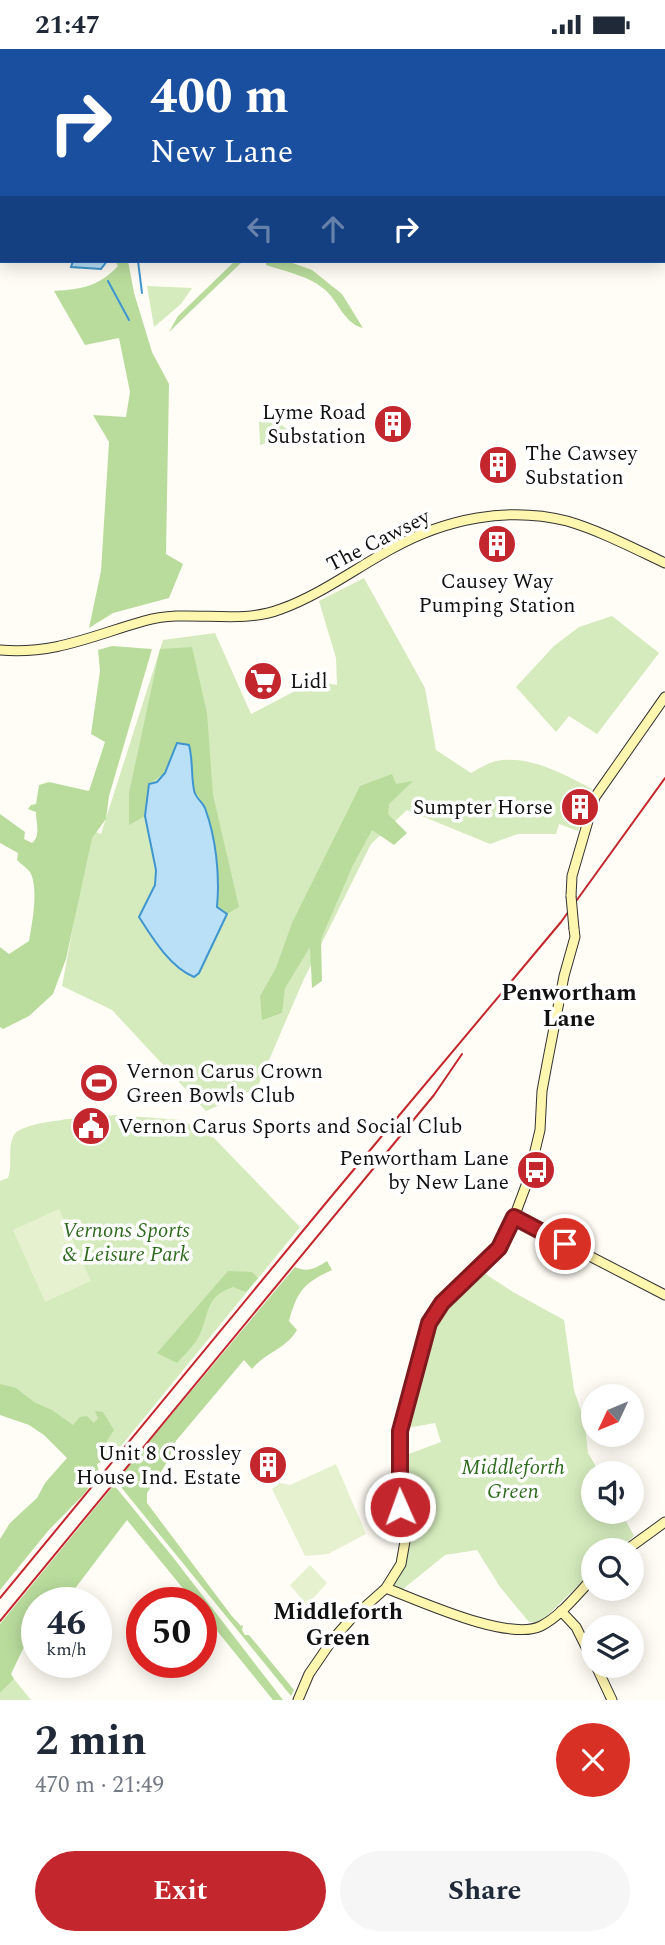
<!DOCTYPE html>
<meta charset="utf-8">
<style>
body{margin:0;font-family:Spectral,serif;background:#f6f6f7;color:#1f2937;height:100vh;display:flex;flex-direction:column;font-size:26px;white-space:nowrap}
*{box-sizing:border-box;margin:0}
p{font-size:23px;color:#747a83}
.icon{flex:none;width:38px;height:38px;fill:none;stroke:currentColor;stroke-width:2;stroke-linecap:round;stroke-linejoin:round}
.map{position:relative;height:1651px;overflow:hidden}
.panel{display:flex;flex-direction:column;background:#fff;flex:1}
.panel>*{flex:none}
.top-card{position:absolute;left:0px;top:0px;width:665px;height:214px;box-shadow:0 4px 18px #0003;background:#1a4fa0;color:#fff;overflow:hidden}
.needle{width:46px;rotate:226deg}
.controls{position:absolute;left:581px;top:1335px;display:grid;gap:14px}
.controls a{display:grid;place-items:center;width:63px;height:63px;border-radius:50%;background:#fff;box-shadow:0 4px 18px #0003;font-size:35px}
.speed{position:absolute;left:21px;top:1538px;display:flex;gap:14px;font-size:35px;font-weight:700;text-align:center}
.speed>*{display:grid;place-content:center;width:91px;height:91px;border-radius:50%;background:#fff;box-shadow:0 4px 18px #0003;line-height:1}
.speed small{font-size:18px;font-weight:400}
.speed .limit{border:10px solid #d22;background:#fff;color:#111}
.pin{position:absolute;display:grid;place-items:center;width:60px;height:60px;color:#fff;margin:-30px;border:4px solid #fff;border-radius:50%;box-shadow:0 2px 7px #0007}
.me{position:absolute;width:77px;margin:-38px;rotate:358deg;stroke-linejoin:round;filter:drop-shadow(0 0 5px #0008)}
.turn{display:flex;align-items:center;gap:24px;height:147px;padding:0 35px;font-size:32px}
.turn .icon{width:91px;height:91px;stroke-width:2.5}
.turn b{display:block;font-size:49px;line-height:60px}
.lanes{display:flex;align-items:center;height:66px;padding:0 35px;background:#0003;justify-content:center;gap:35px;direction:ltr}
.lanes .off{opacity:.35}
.round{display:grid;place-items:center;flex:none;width:74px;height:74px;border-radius:37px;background:#f6f6f7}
.head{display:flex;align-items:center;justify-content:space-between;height:119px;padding:0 35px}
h1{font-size:42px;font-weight:700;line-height:52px}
.button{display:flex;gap:14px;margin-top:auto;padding:14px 35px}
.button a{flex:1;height:80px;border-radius:42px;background:#c4262e;color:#fff;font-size:28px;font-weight:700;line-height:80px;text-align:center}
.button a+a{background:#f6f6f7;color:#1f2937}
.status{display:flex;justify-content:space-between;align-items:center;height:49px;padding:0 35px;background:#fff;direction:ltr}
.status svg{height:19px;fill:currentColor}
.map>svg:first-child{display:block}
.green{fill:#d5ebbd}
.forest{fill:#b9dc9c}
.pitch{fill:#e6f2cf}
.water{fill:#b9e0f7;stroke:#3f96cf;stroke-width:2}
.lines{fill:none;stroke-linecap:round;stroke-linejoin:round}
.stream{stroke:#3f96cf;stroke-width:2}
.secondary-casing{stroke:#333;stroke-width:11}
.secondary{stroke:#fff6b0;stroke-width:9}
.rail{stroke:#c4262e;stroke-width:2}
.secondary-bridge-casing{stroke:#333;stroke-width:11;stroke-linecap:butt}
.secondary-bridge{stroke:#fff6b0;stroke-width:9}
.route-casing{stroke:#7f191e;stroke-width:18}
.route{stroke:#c4262e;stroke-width:12}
.labels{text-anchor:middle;stroke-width:7;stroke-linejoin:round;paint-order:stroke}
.poi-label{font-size:21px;fill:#111;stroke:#fff;text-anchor:end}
.street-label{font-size:21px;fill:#111;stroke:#fff}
.park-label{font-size:21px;font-style:italic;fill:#2f6b1f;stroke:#fff}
.neighbourhood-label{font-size:23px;font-weight:bold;fill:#111;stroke:#fff}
</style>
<div class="status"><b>21:47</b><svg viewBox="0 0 49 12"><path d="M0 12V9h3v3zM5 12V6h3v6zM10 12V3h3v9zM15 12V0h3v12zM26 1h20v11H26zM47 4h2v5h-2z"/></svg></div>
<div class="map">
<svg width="665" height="1651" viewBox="0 0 665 1651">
<rect width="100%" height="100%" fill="#fffdf5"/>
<!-- green -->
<g class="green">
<polygon points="147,237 192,239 181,255 154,278"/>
<polygon points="268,365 288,381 274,392 260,396 259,373"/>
<path d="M 364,529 L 425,639 L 436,701 L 471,724 C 478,720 488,714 496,712 C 530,706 564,725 592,740 L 578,782 L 559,775 L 556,785 L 518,785 L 490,795 L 407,761 L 371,795 L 303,932 L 257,1039 L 206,1062 L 112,961 L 62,937 L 91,781 L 101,785 L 163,591 L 215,584 L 251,665 L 314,632 L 337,636 L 336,609 L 319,552 Z"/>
<polygon points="612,567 659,604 597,685 569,667 556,683 516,638 554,597 579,578"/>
<path d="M 114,1066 L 182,1071 L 214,1089 L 300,1178 L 108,1413 L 0,1360 L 0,1132 L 8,1129 C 13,1116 7,1099 14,1086 C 23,1071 95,1068 114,1066 Z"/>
<path d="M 484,1224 L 513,1243 L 564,1271 L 574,1341 L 585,1374 L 588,1404 L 600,1424 L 593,1424 L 593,1463 L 621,1463 L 634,1487 L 616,1501 L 593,1502 L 593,1522 L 545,1569 L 536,1573 L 529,1573 L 500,1538 L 477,1501 L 445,1506 L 402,1541 L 395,1538 L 395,1535 L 405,1513 L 403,1407 L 441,1393 L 435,1374 L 407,1379 C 414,1347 421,1290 439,1264 C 451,1248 468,1236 484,1224 Z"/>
<polygon points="14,1630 31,1651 0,1651 0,1644"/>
</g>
<!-- forest -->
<g class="forest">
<path d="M 115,212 L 128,212 L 134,244 L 152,303 L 169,335 L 166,505 L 183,515 L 169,549 L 113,564 L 89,579 L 101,522 L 109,393 L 93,366 L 126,368 L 130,343 L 119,289 L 85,296 L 54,242 C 82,240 98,238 118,217 Z"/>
<polygon points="235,212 243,212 169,283 178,267"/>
<path d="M 266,212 L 287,212 L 312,221 L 342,245 L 363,279 C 344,275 338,251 324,240 C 309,227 284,222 266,216 Z"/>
<path d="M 112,597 L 152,600 L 109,747 L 106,770 L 92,789 L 66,910 L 53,945 L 29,967 L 3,980 L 0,978 L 0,898 L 9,905 L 29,892 C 32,875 39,839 30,823 C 27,819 21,815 17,811 L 18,804 L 0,794 L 0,765 L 25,783 L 24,790 L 32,794 C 41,787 36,774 36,763 L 28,760 L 31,756 L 36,755 L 39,736 L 49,733 L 89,742 L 105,693 L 91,685 L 100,622 L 98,601 Z"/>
<polygon points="192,598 207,664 213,746 239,858 227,865 217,858 219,834 204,756 194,741 165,724 149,735 145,767 129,776 129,744 160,600"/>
<polygon points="392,725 396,735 413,732 389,755 388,765 407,784 394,796 372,781 353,816 321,890 322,932 312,939 310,898 285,939 282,964 262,971 260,947 276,919 292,874 360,737"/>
<path d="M 327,1212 L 332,1221 C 303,1234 297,1243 289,1272 L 297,1281 C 287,1299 265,1304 252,1320 L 244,1311 L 175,1393 L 168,1412 L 147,1444 L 147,1454 L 231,1566 L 241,1577 L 243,1576 L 242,1581 L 245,1586 L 249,1586 L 294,1641 L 291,1647 L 116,1432 L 295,1218 C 308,1224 316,1219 327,1212 Z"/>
<path d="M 228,1222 L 252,1223 L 258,1229 L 246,1243 L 233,1238 C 204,1248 210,1265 199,1287 C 194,1297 184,1306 177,1314 L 157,1304 Z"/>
<polygon points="0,1335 16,1339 34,1353 52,1361 73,1376 80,1368 87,1367 94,1374 98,1369 95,1362 103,1363 114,1381 107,1392 105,1411 97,1415 99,1423 85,1444 48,1482 0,1541 0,1490 10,1474 37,1449 45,1434 67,1409 44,1386 29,1376 0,1366"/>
<polygon points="114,1436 172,1507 283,1651 273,1651 201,1562 201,1554 195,1554 127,1471 64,1554 37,1554 37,1585 23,1600 11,1625 14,1630 0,1644 0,1575"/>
</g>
<!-- pitch -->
<g class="pitch">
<polygon points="103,1013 120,1036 95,1054 79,1032"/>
<polygon points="59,1160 91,1232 45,1253 13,1181"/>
<polygon points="336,1415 366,1485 328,1505 305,1507 272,1440 280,1434 290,1436"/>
<polygon points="310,1516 327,1534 307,1556 290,1536"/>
</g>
<!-- water -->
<g class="water">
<polygon points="73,212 107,212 101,220 71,218"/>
<path d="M 177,694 L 189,696 C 193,711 191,726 194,741 C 195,749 202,752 205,759 C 216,789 220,826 217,858 L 227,865 L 199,924 L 194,928 C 170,918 153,890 139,868 L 155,836 L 156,821 L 145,767 L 149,735 L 157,733 L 165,724 Z"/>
</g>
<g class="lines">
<!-- stream -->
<g class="stream">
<polyline points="98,0 98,2"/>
<polyline points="0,45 2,47"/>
<polyline points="138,212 142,244"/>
<polyline points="108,232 129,271"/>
</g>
<defs>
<g id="secondary">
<path d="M 0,601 C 54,606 94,586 144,572 C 189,559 237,577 281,560 C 320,546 356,519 393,499 C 445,470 508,457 567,472 C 601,482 633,499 665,514"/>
<polyline points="571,847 572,827 595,748 665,648"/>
<polyline points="514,1168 665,1246"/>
<polyline points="625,1502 665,1473"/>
<path d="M 386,1539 C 420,1552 509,1593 541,1577 C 562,1566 577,1545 593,1529"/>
<polyline points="561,1562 576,1578 593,1612"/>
<polyline points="596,1617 612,1651"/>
<polyline points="298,1651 309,1625 333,1590 350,1571 386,1539 401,1515 405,1492 399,1443 400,1382 422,1294 429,1274 436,1261 499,1199 510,1179 528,1131 540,1081 542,1042 547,1015 564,927 575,888 574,880"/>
</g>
</defs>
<!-- secondary casing -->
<use href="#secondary" class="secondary-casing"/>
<!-- secondary -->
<use href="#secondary" class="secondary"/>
<!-- rail -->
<g class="rail">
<polyline points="0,1549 330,1149 561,873 665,729"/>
<polyline points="0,1572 434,1046 462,1005"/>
</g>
<defs>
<polyline id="secondary-bridge" points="571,847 574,880"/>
</defs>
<!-- secondary-bridge casing -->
<use href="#secondary-bridge" class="secondary-bridge-casing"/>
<!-- secondary-bridge -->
<use href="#secondary-bridge" class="secondary-bridge"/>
</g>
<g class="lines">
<defs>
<polyline id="route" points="400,1458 400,1382 429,1274 442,1254 499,1199 514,1168 565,1195"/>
</defs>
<!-- route casing -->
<use href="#route" class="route-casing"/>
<!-- route -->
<use href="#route" class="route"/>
</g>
<!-- icons -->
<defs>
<symbol id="building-disc" viewBox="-11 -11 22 22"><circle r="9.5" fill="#c4262e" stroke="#fff"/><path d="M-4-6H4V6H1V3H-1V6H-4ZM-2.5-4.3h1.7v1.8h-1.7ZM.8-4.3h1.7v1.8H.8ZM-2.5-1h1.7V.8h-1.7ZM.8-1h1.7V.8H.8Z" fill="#fff"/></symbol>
<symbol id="supermarket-disc" viewBox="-11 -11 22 22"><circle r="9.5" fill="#c4262e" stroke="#fff"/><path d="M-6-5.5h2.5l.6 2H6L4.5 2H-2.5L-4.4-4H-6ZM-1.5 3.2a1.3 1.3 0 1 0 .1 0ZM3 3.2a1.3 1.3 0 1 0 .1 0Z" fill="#fff"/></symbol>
<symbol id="stadium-disc" viewBox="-11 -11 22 22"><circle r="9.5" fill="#c4262e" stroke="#fff"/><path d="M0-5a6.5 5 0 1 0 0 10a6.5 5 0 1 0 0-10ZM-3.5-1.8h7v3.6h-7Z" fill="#fff"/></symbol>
<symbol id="civic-disc" viewBox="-11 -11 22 22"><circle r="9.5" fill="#c4262e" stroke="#fff"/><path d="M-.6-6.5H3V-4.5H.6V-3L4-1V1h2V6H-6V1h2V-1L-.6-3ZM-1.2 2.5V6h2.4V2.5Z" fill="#fff"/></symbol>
<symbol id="bus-disc" viewBox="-11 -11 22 22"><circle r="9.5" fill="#c4262e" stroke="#fff"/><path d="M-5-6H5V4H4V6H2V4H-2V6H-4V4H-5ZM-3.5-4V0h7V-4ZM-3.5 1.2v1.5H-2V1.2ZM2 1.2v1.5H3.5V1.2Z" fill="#fff"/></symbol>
</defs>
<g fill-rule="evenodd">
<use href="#building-disc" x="371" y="353" width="44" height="44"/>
<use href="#building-disc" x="476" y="394" width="44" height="44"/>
<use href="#building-disc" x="475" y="473" width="44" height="44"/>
<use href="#supermarket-disc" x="241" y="610" width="44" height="44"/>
<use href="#building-disc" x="558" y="736" width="44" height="44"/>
<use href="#stadium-disc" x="77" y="1012" width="44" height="44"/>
<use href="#civic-disc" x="69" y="1055" width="44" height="44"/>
<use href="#bus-disc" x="514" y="1099" width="44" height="44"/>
<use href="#building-disc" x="246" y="1394" width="44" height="44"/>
</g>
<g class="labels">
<!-- poi labels -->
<g class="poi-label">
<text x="366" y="370">Lyme Road<tspan x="366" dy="24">Substation</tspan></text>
<text x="525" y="411" text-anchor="start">The Cawsey<tspan x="525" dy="24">Substation</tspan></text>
<text x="497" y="539" text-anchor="middle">Causey Way<tspan x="497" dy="24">Pumping Station</tspan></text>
<text x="290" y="639" text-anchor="start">Lidl</text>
<text x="553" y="765">Sumpter Horse</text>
<text x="126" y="1029" text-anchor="start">Vernon Carus Crown<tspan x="126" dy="24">Green Bowls Club</tspan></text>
<text x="118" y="1084" text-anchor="start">Vernon Carus Sports and Social Club</text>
<text x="509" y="1116">Penwortham Lane<tspan x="509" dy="24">by New Lane</tspan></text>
<text x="241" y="1411">Unit 8 Crossley<tspan x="241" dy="24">House Ind. Estate</tspan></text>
</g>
<!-- street labels -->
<g class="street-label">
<text transform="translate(378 491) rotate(-27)" y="7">The Cawsey</text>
</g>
<!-- park labels -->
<g class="park-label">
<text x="126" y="1188">Vernons Sports<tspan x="126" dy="24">&amp; Leisure Park</tspan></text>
<text x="513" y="1425">Middleforth<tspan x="513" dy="24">Green</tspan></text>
</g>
<!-- neighbourhood labels -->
<g class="neighbourhood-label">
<text x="569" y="951">Penwortham<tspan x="569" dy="26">Lane</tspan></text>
<text x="338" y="1570">Middleforth<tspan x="338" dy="26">Green</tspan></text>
</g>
</g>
</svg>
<div class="controls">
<a><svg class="needle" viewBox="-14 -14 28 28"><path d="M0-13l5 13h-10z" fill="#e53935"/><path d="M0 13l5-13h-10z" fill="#747a83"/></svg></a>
<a><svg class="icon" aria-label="sound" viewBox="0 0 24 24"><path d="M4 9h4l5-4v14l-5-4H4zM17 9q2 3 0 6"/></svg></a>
<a><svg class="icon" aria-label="search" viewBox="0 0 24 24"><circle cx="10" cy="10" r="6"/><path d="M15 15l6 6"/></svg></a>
<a><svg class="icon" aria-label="layers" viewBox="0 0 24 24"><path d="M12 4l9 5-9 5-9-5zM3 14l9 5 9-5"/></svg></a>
</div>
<div class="speed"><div>46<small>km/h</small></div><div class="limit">50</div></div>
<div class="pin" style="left:565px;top:1195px;background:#d93025"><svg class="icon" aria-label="arrive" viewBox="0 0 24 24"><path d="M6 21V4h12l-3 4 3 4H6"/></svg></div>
<svg class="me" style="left:400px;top:1458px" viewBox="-20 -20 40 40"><circle r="17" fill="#c4262e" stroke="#fff" stroke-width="3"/><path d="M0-11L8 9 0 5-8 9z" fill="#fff"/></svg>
<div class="top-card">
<div class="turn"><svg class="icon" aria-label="right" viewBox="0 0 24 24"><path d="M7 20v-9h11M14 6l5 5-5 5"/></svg><div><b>400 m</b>New Lane</div></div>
<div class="lanes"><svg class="icon off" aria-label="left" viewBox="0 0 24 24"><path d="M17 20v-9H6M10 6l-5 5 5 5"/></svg><svg class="icon off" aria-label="ahead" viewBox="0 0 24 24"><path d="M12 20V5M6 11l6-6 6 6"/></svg><svg class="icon" aria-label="right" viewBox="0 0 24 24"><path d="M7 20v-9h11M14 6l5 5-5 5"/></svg></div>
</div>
</div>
<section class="panel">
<div class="head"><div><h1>2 min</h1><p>470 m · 21:49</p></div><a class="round" style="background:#d93025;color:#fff"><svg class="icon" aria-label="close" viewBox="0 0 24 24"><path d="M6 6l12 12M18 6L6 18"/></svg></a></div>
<div class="button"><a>Exit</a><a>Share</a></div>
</section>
